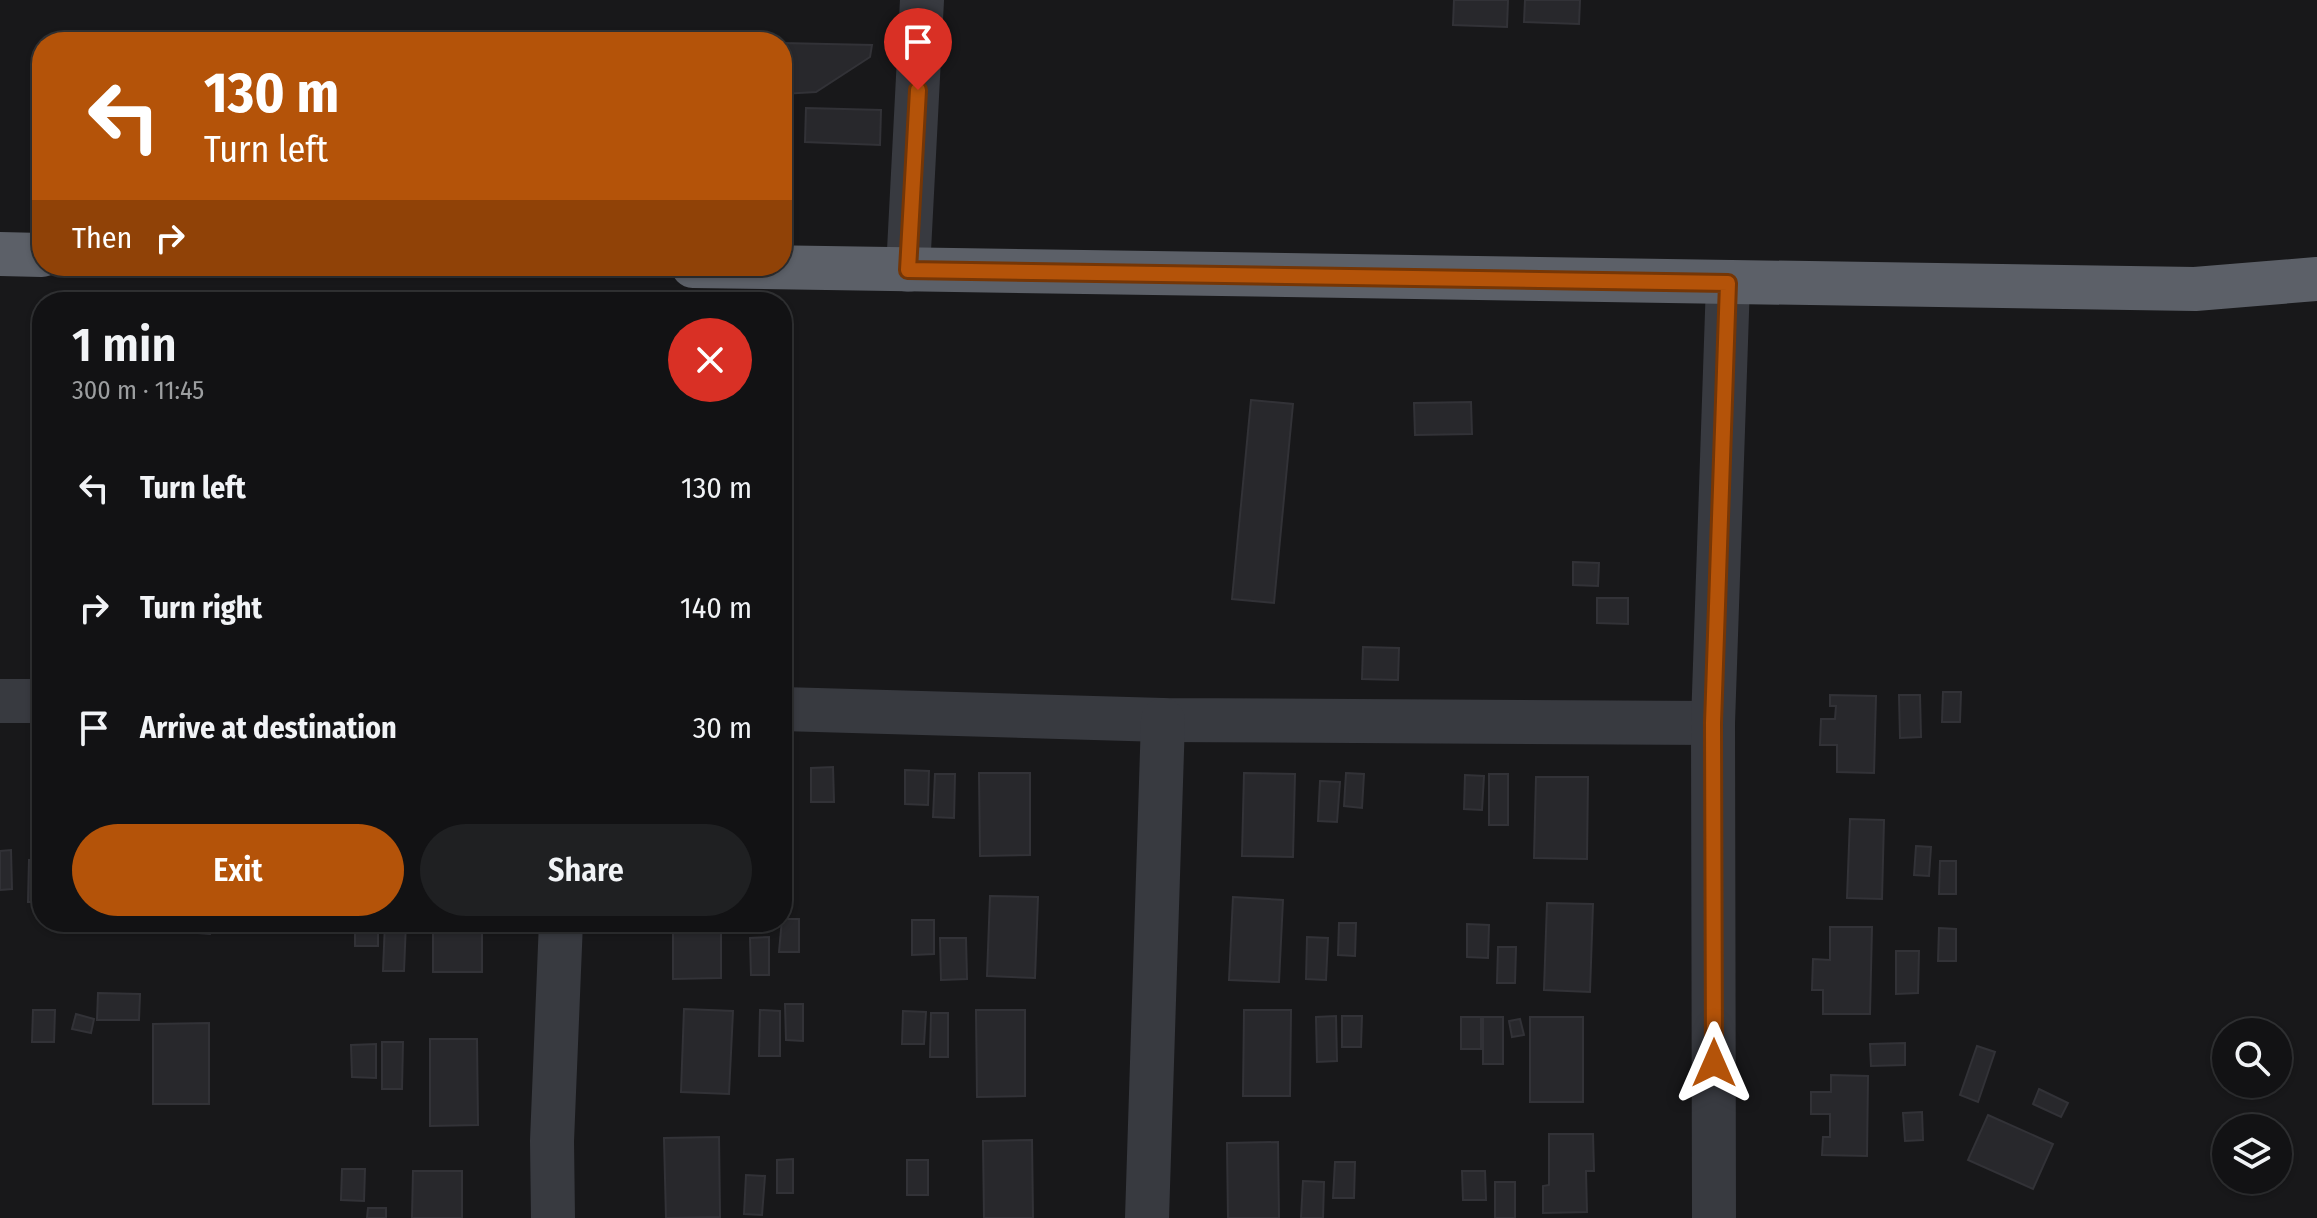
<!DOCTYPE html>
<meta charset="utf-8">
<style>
body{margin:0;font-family:"Fira Sans Condensed",sans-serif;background:#1f2022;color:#f1f3f6;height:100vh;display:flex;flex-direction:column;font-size:30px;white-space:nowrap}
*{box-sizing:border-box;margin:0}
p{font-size:26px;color:#9c9ea0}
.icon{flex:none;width:44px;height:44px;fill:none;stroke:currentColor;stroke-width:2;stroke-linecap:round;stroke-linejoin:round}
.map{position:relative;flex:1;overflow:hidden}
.side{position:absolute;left:32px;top:292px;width:760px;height:640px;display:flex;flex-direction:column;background:#121214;border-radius:32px;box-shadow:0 2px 6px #0004,0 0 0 2px #313234}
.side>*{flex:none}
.guide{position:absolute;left:32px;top:32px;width:760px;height:244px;border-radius:32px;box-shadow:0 2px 6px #0004,0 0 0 2px #313234;background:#b45309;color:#fff;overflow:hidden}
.tools{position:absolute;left:2212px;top:1018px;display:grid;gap:16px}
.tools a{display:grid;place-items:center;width:80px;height:80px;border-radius:50%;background:#121214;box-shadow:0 2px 6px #0004,0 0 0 2px #313234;font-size:40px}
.pin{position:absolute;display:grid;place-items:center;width:68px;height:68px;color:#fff;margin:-82px -34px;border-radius:50% 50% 50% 0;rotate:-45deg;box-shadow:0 0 8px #0007}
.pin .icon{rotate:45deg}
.me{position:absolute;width:88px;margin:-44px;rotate:0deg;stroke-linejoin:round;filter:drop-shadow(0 0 6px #0008)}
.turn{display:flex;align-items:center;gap:28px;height:168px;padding:0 40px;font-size:36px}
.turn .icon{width:104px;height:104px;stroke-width:2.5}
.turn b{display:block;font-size:56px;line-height:68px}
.then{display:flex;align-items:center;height:76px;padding:0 40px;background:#0003;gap:16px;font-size:30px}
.round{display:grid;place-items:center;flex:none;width:84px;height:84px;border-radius:42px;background:#1f2022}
.headline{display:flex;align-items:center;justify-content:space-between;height:136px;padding:0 40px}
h1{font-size:48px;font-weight:600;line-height:60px}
.action{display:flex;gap:16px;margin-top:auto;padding:16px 40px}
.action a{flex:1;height:92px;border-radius:48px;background:#b45309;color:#fff;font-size:32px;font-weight:600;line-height:92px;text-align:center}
.action a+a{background:#1f2022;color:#f1f3f6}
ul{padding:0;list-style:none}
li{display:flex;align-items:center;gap:24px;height:120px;padding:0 40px}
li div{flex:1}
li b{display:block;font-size:30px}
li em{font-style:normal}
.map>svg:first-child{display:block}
.building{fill:#28282c;stroke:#323237;stroke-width:2}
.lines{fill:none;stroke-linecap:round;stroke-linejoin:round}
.minor{stroke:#383a40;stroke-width:44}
.trunk{stroke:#5c6068;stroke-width:44}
.route-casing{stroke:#753606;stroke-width:20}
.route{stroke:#b45309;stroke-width:14}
</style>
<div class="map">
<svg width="2317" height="1218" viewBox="0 0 2317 1218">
<rect width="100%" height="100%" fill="#18181a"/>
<!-- building -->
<g class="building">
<polygon points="1454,0 1508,0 1507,27 1453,25"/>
<polygon points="1525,0 1580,0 1579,24 1524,22"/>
<polygon points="782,43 872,45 870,57 816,92 782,94"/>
<polygon points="806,108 881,110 880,145 805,142"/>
<polygon points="1251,400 1293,404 1274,603 1232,599"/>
<polygon points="1471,402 1472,434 1415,435 1414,403"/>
<polygon points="1573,562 1599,563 1598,586 1573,585"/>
<polygon points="1597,598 1628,598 1628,624 1597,623"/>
<polygon points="1363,647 1399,648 1398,680 1362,679"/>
<polygon points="1943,692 1961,692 1960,722 1942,722"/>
<polygon points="1830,695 1876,696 1874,773 1837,772 1837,745 1820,745 1821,719 1835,719 1836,706 1830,706"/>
<polygon points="1899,695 1920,695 1921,737 1900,738"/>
<polygon points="833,767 834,802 811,802 811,768"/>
<polygon points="905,770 929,771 928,805 905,804"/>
<polygon points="979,773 1030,773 1030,855 980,856"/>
<polygon points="1244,773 1295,774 1293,857 1242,856"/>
<polygon points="1346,773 1364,774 1362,808 1344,806"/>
<polygon points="935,774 955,774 954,818 933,817"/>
<rect x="1489" y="774" width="19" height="51"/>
<polygon points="1465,775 1484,776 1482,810 1464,809"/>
<polygon points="1536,777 1588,777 1587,859 1534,858"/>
<polygon points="1320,781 1340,782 1337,822 1318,821"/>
<polygon points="1850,819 1884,820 1882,899 1847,898"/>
<polygon points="1916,846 1931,847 1929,876 1914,875"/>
<polygon points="11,850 12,889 0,890 0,851"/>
<polygon points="29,860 42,860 42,902 28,902"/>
<polygon points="1940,861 1956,861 1956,894 1939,894"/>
<polygon points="990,896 1038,897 1035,978 987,976"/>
<polygon points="1233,897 1283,900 1279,982 1229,980"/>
<polygon points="1547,903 1593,904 1590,992 1544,990"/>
<polygon points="782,919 799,919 799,952 779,952"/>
<polygon points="912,920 934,920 934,954 912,955"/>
<polygon points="58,922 94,922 93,930 57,928"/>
<polygon points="173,922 211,922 210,934 172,931"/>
<rect x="355" y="922" width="23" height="24"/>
<polygon points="385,922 406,922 404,971 383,971"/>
<rect x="433" y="922" width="49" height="50"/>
<polygon points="673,922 721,922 721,978 673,979"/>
<polygon points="1339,923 1356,923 1355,956 1338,955"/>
<polygon points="1467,924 1489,925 1488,958 1467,957"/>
<polygon points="1830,927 1872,927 1870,1014 1823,1014 1823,990 1812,990 1813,959 1830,960"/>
<polygon points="1939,928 1956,929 1956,961 1938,961"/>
<polygon points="769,937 769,975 751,975 750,938"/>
<polygon points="1307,937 1328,938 1326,980 1306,979"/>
<polygon points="940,938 966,938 967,979 941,980"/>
<polygon points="1498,947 1516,947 1515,983 1497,983"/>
<polygon points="1896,951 1919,951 1918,993 1896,994"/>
<polygon points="98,993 140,994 139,1020 97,1020"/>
<polygon points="785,1004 803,1004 803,1041 786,1040"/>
<polygon points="684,1009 733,1011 729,1094 681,1092"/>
<polygon points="33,1010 55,1010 54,1042 32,1042"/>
<polygon points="760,1010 780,1011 780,1056 759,1056"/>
<polygon points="976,1010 1025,1010 1025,1096 977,1097"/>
<polygon points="1244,1010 1291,1010 1290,1096 1243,1096"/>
<polygon points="903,1011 926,1012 924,1044 902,1044"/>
<polygon points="931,1013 948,1013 948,1057 930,1057"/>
<polygon points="76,1014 94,1019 91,1033 72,1029"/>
<polygon points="1336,1016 1337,1061 1317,1062 1316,1017"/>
<polygon points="1342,1016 1362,1016 1361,1047 1342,1047"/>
<rect x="1461" y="1017" width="20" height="32"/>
<rect x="1483" y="1017" width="20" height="47"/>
<rect x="1530" y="1017" width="53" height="85"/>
<polygon points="1520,1019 1524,1035 1512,1037 1509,1021"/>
<polygon points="209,1023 209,1104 153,1104 153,1024"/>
<polygon points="430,1039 477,1039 478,1125 430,1126"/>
<polygon points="382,1042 403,1042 402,1089 382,1089"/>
<polygon points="1905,1043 1905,1065 1871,1066 1870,1044"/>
<polygon points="376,1044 376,1078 352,1077 351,1045"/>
<polygon points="1977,1046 1995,1052 1978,1102 1960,1095"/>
<polygon points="1831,1075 1868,1076 1867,1156 1822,1155 1823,1137 1830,1137 1830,1114 1811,1114 1811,1092 1831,1092"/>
<polygon points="2039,1089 2068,1103 2061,1117 2033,1104"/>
<polygon points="1922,1112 1923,1140 1905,1141 1903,1113"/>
<polygon points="1988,1115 2053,1144 2033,1189 1968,1160"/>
<polygon points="1549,1134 1593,1134 1594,1171 1586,1171 1587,1212 1543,1213 1543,1186 1549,1185"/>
<polygon points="719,1137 720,1217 666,1218 664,1138"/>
<polygon points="1032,1140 1033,1218 984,1218 983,1141"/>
<polygon points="1278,1142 1279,1218 1228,1218 1227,1143"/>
<polygon points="793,1159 793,1193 777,1193 777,1160"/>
<rect x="907" y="1160" width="21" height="35"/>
<polygon points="1335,1162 1355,1162 1354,1198 1333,1198"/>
<polygon points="342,1169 365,1169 364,1201 341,1200"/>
<polygon points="413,1171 462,1171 462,1218 412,1218"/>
<polygon points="1462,1171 1485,1171 1486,1200 1463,1200"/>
<polygon points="746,1175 765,1176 762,1215 744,1214"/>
<polygon points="1303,1181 1324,1182 1323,1218 1301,1218"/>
<rect x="1495" y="1182" width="20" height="36"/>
<polygon points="368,1208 386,1208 386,1218 367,1218"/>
</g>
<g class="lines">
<!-- minor -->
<g class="minor">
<polyline points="908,270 922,0"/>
<polyline points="0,701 42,701"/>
<polyline points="782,709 1163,720 1713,723"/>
<polyline points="553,1218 552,1141 561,922"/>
<polyline points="1147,1218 1163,720"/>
<polyline points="1714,1218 1713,723 1728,283"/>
</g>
<!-- trunk -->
<g class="trunk">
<polyline points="0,254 42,255"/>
<polyline points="693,266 2195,289 2317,279"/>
</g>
</g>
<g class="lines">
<defs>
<polyline id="route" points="918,90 908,270 1728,283 1713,723 1714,1063"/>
</defs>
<!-- route casing -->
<use href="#route" class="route-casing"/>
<!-- route -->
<use href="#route" class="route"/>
</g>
</svg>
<div class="tools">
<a><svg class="icon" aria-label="search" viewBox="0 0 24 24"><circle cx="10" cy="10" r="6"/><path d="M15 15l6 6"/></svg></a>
<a><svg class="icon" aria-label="layers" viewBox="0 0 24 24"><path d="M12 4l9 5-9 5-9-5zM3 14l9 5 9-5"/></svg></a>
</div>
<div class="pin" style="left:918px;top:90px;background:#d93025"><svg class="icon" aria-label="arrive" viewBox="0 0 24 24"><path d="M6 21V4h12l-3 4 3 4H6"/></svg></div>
<svg class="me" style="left:1714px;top:1063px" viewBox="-20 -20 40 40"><path d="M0-17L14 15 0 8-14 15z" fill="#b45309" stroke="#fff" stroke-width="4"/></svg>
<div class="guide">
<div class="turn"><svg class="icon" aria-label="left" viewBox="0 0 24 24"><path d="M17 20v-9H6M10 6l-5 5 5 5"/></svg><div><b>130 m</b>Turn left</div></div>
<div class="then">Then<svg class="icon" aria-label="right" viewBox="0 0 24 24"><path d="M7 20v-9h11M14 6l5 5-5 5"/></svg></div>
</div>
<section class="side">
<div class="headline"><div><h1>1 min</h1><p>300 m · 11:45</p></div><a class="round" style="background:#d93025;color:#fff"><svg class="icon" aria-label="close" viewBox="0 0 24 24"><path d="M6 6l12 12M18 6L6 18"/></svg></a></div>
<ul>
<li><svg class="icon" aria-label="left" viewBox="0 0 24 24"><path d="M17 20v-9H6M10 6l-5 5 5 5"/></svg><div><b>Turn left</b></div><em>130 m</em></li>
<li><svg class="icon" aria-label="right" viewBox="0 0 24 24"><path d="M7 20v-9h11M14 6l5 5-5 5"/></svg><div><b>Turn right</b></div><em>140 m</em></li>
<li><svg class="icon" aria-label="arrive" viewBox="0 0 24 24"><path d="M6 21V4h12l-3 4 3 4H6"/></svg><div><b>Arrive at destination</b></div><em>30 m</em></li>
</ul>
<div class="action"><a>Exit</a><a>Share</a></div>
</section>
</div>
